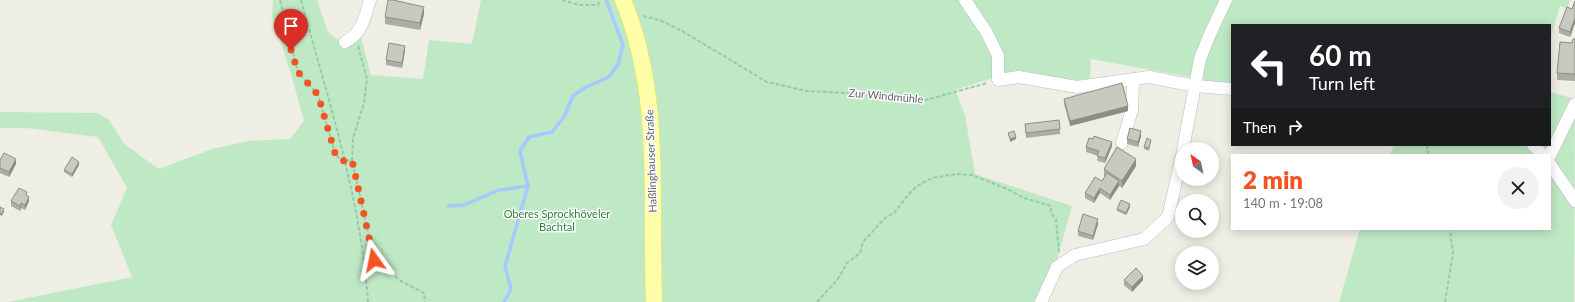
<!DOCTYPE html>
<meta charset="utf-8">
<style>
body{margin:0;font-family:Lato,sans-serif;background:#f2f2f2;color:#202124;height:100vh;display:flex;flex-direction:column;font-size:15px;white-space:nowrap}
*{box-sizing:border-box;margin:0}
p{font-size:13px;color:#757577}
.icon{flex:none;width:22px;height:22px;fill:none;stroke:currentColor;stroke-width:2;stroke-linecap:round;stroke-linejoin:round}
.map{position:relative;flex:1;overflow:hidden}
.panel{position:absolute;left:1231px;top:154px;width:320px;height:76px;display:flex;flex-direction:column;background:#fff;border-radius:0px;box-shadow:0 2px 10px #0003}
.panel>*{flex:none}
.hud{position:absolute;left:1231px;top:24px;width:320px;height:122px;border-radius:0px;box-shadow:0 2px 10px #0003;background:#202124;color:#fff;overflow:hidden}
.needle{width:26px;rotate:327deg}
.controls{position:absolute;left:1175px;top:142px;display:grid;gap:8px}
.controls a{display:grid;place-items:center;width:44px;height:44px;border-radius:50%;background:#fff;box-shadow:0 2px 10px #0003;font-size:20px}
.pin{position:absolute;display:grid;place-items:center;width:34px;height:34px;color:#fff;margin:-41px -17px;border-radius:50% 50% 50% 0;rotate:-45deg;box-shadow:0 0 4px #0007}
.pin .icon{rotate:45deg}
.me{position:absolute;width:44px;margin:-22px;rotate:348deg;stroke-linejoin:round;filter:drop-shadow(0 0 3px #0008)}
.turn{display:flex;align-items:center;gap:14px;height:84px;padding:0 12px;font-size:18px}
.turn .icon{width:52px;height:52px;stroke-width:2.5}
.turn b{display:block;font-size:28px;line-height:34px}
.then{display:flex;align-items:center;height:38px;padding:0 12px;background:#0003;gap:8px;font-size:15px}
.round{display:grid;place-items:center;flex:none;width:42px;height:42px;border-radius:21px;background:#f2f2f2}
.headline{display:flex;align-items:center;justify-content:space-between;height:68px;padding:0 12px}
h1{font-size:24px;font-weight:800;line-height:30px;color:#f45325}
.map>svg:first-child{display:block}
.green{fill:#bfe8c5}
.lines{fill:none;stroke-linecap:round;stroke-linejoin:round}
.stream{stroke:#a4caff;stroke-width:3.5}
.minor-casing{stroke:#bbbdc3;stroke-width:13}
.major-casing{stroke:#fae352;stroke-width:17}
.path{stroke:#97caad;stroke-width:2;stroke-dasharray:4 2;stroke-linecap:butt}
.minor{stroke:#fff;stroke-width:12}
.major{stroke:#fffea9;stroke-width:16}
.wall{fill:#aeada5}
.shaded-wall{fill:#8d8d86}
.building{fill:#cac9c0;stroke:#8d8d86}
.route{stroke:#f45325;stroke-width:7;stroke-dasharray:0 12.6}
.labels{text-anchor:middle;stroke-width:3;stroke-linejoin:round;paint-order:stroke}
.street-label{font-size:11px;fill:#5c5f65;stroke:#fff}
.park-label{font-size:11px;fill:#2f823f;stroke:#fff}
</style>
<div class="map">
<svg width="1575" height="302" viewBox="0 0 1575 302">
<rect width="100%" height="100%" fill="#efeee4"/>
<!-- green -->
<g class="green">
<polygon points="273,0 317,0 328,32 338,40 355,32 361,38 371,75 423,79 429,40 472,44 481,0 1570,0 1567,9 1560,6 1550,39 1550,25 1232,25 1232,84 1210,82 1189,77 1091,59 1090,82 1078,85 1013,72 955,90 965,115 975,174 1072,206 1055,267 1037,302 8,302 132,277 111,225 127,188 98,137 26,128 0,128 0,112 97,113 109,120 124,144 159,169 212,149 249,141 290,139 304,121 291,74 272,16"/>
<polygon points="1550,92 1575,99 1574,302 1339,302 1360,229 1550,229 1550,155 1390,155 1394,145 1550,145"/>
</g>
<g class="lines">
<!-- stream -->
<g class="stream">
<polyline points="448,206 464,205 499,190 528,186"/>
<polyline points="504,302 511,289 505,266 528,186 520,151 529,137 552,132 564,117 573,96 586,87 609,77 618,64 623,45 606,0"/>
</g>
<defs>
<g id="minor">
<polyline points="965,0 987,33 998,56 998,80 1019,77 1077,87 1149,77 1195,86 1232,89"/>
<path d="M 345,42 C 362,34 365,17 370,0"/>
<polyline points="1122,143 1132,110 1133,79"/>
<polyline points="1533,145 1543,155"/>
<polyline points="1183,149 1200,59 1210,34 1226,0"/>
<polyline points="1550,155 1575,104"/>
<polyline points="1550,164 1575,201"/>
<polyline points="1041,302 1057,267 1075,255 1144,239 1168,217 1182,155"/>
</g>
<path id="major" d="M 623,0 C 663,96 650,201 654,302"/>
</defs>
<!-- minor casing -->
<use href="#minor" class="minor-casing"/>
<!-- major casing -->
<use href="#major" class="major-casing"/>
<!-- path -->
<g class="path">
<path d="M 280,0 L 298,72 L 318,95 L 335,153 C 340,161 343,162 352,160"/>
<path d="M 301,0 C 328,99 361,199 368,302"/>
<polyline points="562,0 579,5 598,5 600,0"/>
<polyline points="643,16 660,20 682,31 767,82 807,91 864,94 926,100 987,83"/>
<polyline points="358,46 367,79 364,103 353,138 352,160 374,260 401,281 424,293 425,302"/>
<polyline points="1427,145 1428,155"/>
<polyline points="817,302 838,279 847,263 860,253 863,242 885,218 895,212 908,195 917,186 932,178 956,174 972,175 1007,189 1024,198 1051,206 1051,212 1056,220 1059,252"/>
<polyline points="1445,302 1453,254 1450,229"/>
</g>
<!-- minor -->
<use href="#minor" class="minor"/>
<!-- major -->
<use href="#major" class="major"/>
</g>
<!-- wall -->
<g class="wall">
<polygon points="1575,1 1575,23 1570,37 1559,33 1559,28 1572,9"/>
<polygon points="424,14 420,30 385,24 385,17"/>
<polygon points="1575,39 1575,81 1557,80 1557,73"/>
<polygon points="405,51 402,68 386,65 386,60"/>
<polygon points="1064,99 1128,111 1070,126 1064,104"/>
<polygon points="1025,124 1060,129 1060,134 1026,138"/>
<polygon points="1141,136 1138,147 1127,144 1127,139"/>
<polygon points="1151,142 1149,151 1144,149 1144,147"/>
<polygon points="1112,146 1105,163 1097,161 1098,156 1086,152 1086,147"/>
<polygon points="0,160 16,164 9,177 0,173"/>
<polygon points="79,165 72,177 64,172 64,170"/>
<polygon points="1136,166 1122,188 1119,186 1110,200 1100,193 1094,203 1085,198 1085,193 1102,181 1105,177 1104,176 1104,169"/>
<polygon points="27,195 29,201 25,210 21,208 20,211 11,206 11,201"/>
<polygon points="1130,207 1126,215 1117,211 1117,209"/>
<polygon points="1098,224 1093,240 1078,236 1078,231"/>
<polygon points="1124,280 1143,280 1132,292 1124,285"/>
</g>
<!-- shaded-wall -->
<g class="shaded-wall">
<polygon points="424,7 424,14 420,30 420,23"/>
<polygon points="1575,18 1575,23 1570,37 1570,32"/>
<polygon points="405,46 405,51 402,68 402,63"/>
<polygon points="1128,106 1128,111 1070,126 1070,121"/>
<polygon points="1141,131 1141,136 1138,147 1138,142"/>
<polygon points="1016,137 1016,139 1010,142 1010,139"/>
<polygon points="1112,142 1112,146 1105,163 1105,158"/>
<polygon points="16,159 16,164 9,177 9,172"/>
<polygon points="1136,159 1136,166 1122,188 1122,181"/>
<polygon points="79,162 79,165 72,177 72,174"/>
<polygon points="1119,181 1119,186 1110,200 1110,195"/>
<polygon points="1100,188 1100,193 1094,203 1094,198"/>
<polygon points="29,197 29,201 25,210 25,205"/>
<polygon points="21,203 21,208 20,211 20,206"/>
<polygon points="1130,204 1130,207 1126,215 1126,213"/>
<polygon points="4,209 4,212 1,217 1,215"/>
<polygon points="1098,219 1098,224 1093,240 1093,236"/>
<polygon points="1143,276 1143,280 1132,292 1132,287"/>
</g>
<!-- building -->
<g class="building">
<polygon points="388,0 393,0 424,7 420,23 385,17"/>
<polygon points="1575,1 1575,18 1570,32 1559,28 1567,7 1572,9"/>
<polygon points="1573,39 1575,39 1575,74 1557,73 1560,42 1572,43"/>
<polygon points="389,43 405,46 402,63 386,60"/>
<polygon points="1122,83 1128,106 1070,121 1064,99"/>
<polygon points="1059,120 1060,129 1026,133 1025,124"/>
<polygon points="1130,128 1141,131 1138,142 1127,139"/>
<polygon points="1014,131 1016,137 1010,139 1008,133"/>
<polygon points="1094,136 1112,142 1105,158 1097,156 1099,151 1086,147 1089,138 1093,139"/>
<polygon points="1147,138 1151,140 1149,148 1144,147"/>
<polygon points="1117,147 1136,159 1122,181 1104,169"/>
<polygon points="4,153 16,159 9,172 0,168 0,160"/>
<polygon points="72,157 79,162 72,174 64,170"/>
<polygon points="1107,173 1119,181 1110,195 1100,188 1094,198 1085,193 1095,177 1102,181"/>
<polygon points="19,188 27,192 26,195 29,197 25,205 21,203 20,206 11,201"/>
<polygon points="1121,200 1130,204 1126,213 1117,209"/>
<polygon points="0,207 4,209 1,215 0,214"/>
<polygon points="1083,214 1098,219 1093,236 1078,231"/>
<polygon points="1136,268 1143,276 1132,287 1124,280"/>
</g>
<g class="lines">
<!-- route -->
<path class="route" d="M 291,50 L 298,72 L 318,95 L 335,153 C 340,161 343,162 352,160 L 374,260"/>
</g>
<g class="labels">
<!-- street labels -->
<g class="street-label">
<text transform="translate(886 96) rotate(5)" y="4">Zur Windmühle</text>
<text transform="translate(651 161) rotate(-92)" y="4">Haßlinghauser Straße</text>
</g>
<!-- park labels -->
<g class="park-label">
<text x="557" y="218">Oberes Sprockhöveler<tspan x="557" dy="13">Bachtal</tspan></text>
</g>
</g>
</svg>
<div class="controls">
<a><svg class="needle" viewBox="-14 -14 28 28"><path d="M0-13l5 13h-10z" fill="#e53935"/><path d="M0 13l5-13h-10z" fill="#757577"/></svg></a>
<a><svg class="icon" aria-label="search" viewBox="0 0 24 24"><circle cx="10" cy="10" r="6"/><path d="M15 15l6 6"/></svg></a>
<a><svg class="icon" aria-label="layers" viewBox="0 0 24 24"><path d="M12 4l9 5-9 5-9-5zM3 14l9 5 9-5"/></svg></a>
</div>
<div class="pin" style="left:291px;top:50px;background:#d93025"><svg class="icon" aria-label="arrive" viewBox="0 0 24 24"><path d="M6 21V4h12l-3 4 3 4H6"/></svg></div>
<svg class="me" style="left:374px;top:260px" viewBox="-20 -20 40 40"><path d="M0-17L14 15 0 8-14 15z" fill="#f45325" stroke="#fff" stroke-width="4"/></svg>
<div class="hud">
<div class="turn"><svg class="icon" aria-label="left" viewBox="0 0 24 24"><path d="M17 20v-9H6M10 6l-5 5 5 5"/></svg><div><b>60 m</b>Turn left</div></div>
<div class="then">Then<svg class="icon" aria-label="right" viewBox="0 0 24 24"><path d="M7 20v-9h11M14 6l5 5-5 5"/></svg></div>
</div>
<section class="panel">
<div class="headline"><div><h1>2 min</h1><p>140 m · 19:08</p></div><a class="round"><svg class="icon" aria-label="close" viewBox="0 0 24 24"><path d="M6 6l12 12M18 6L6 18"/></svg></a></div>
</section>
</div>
